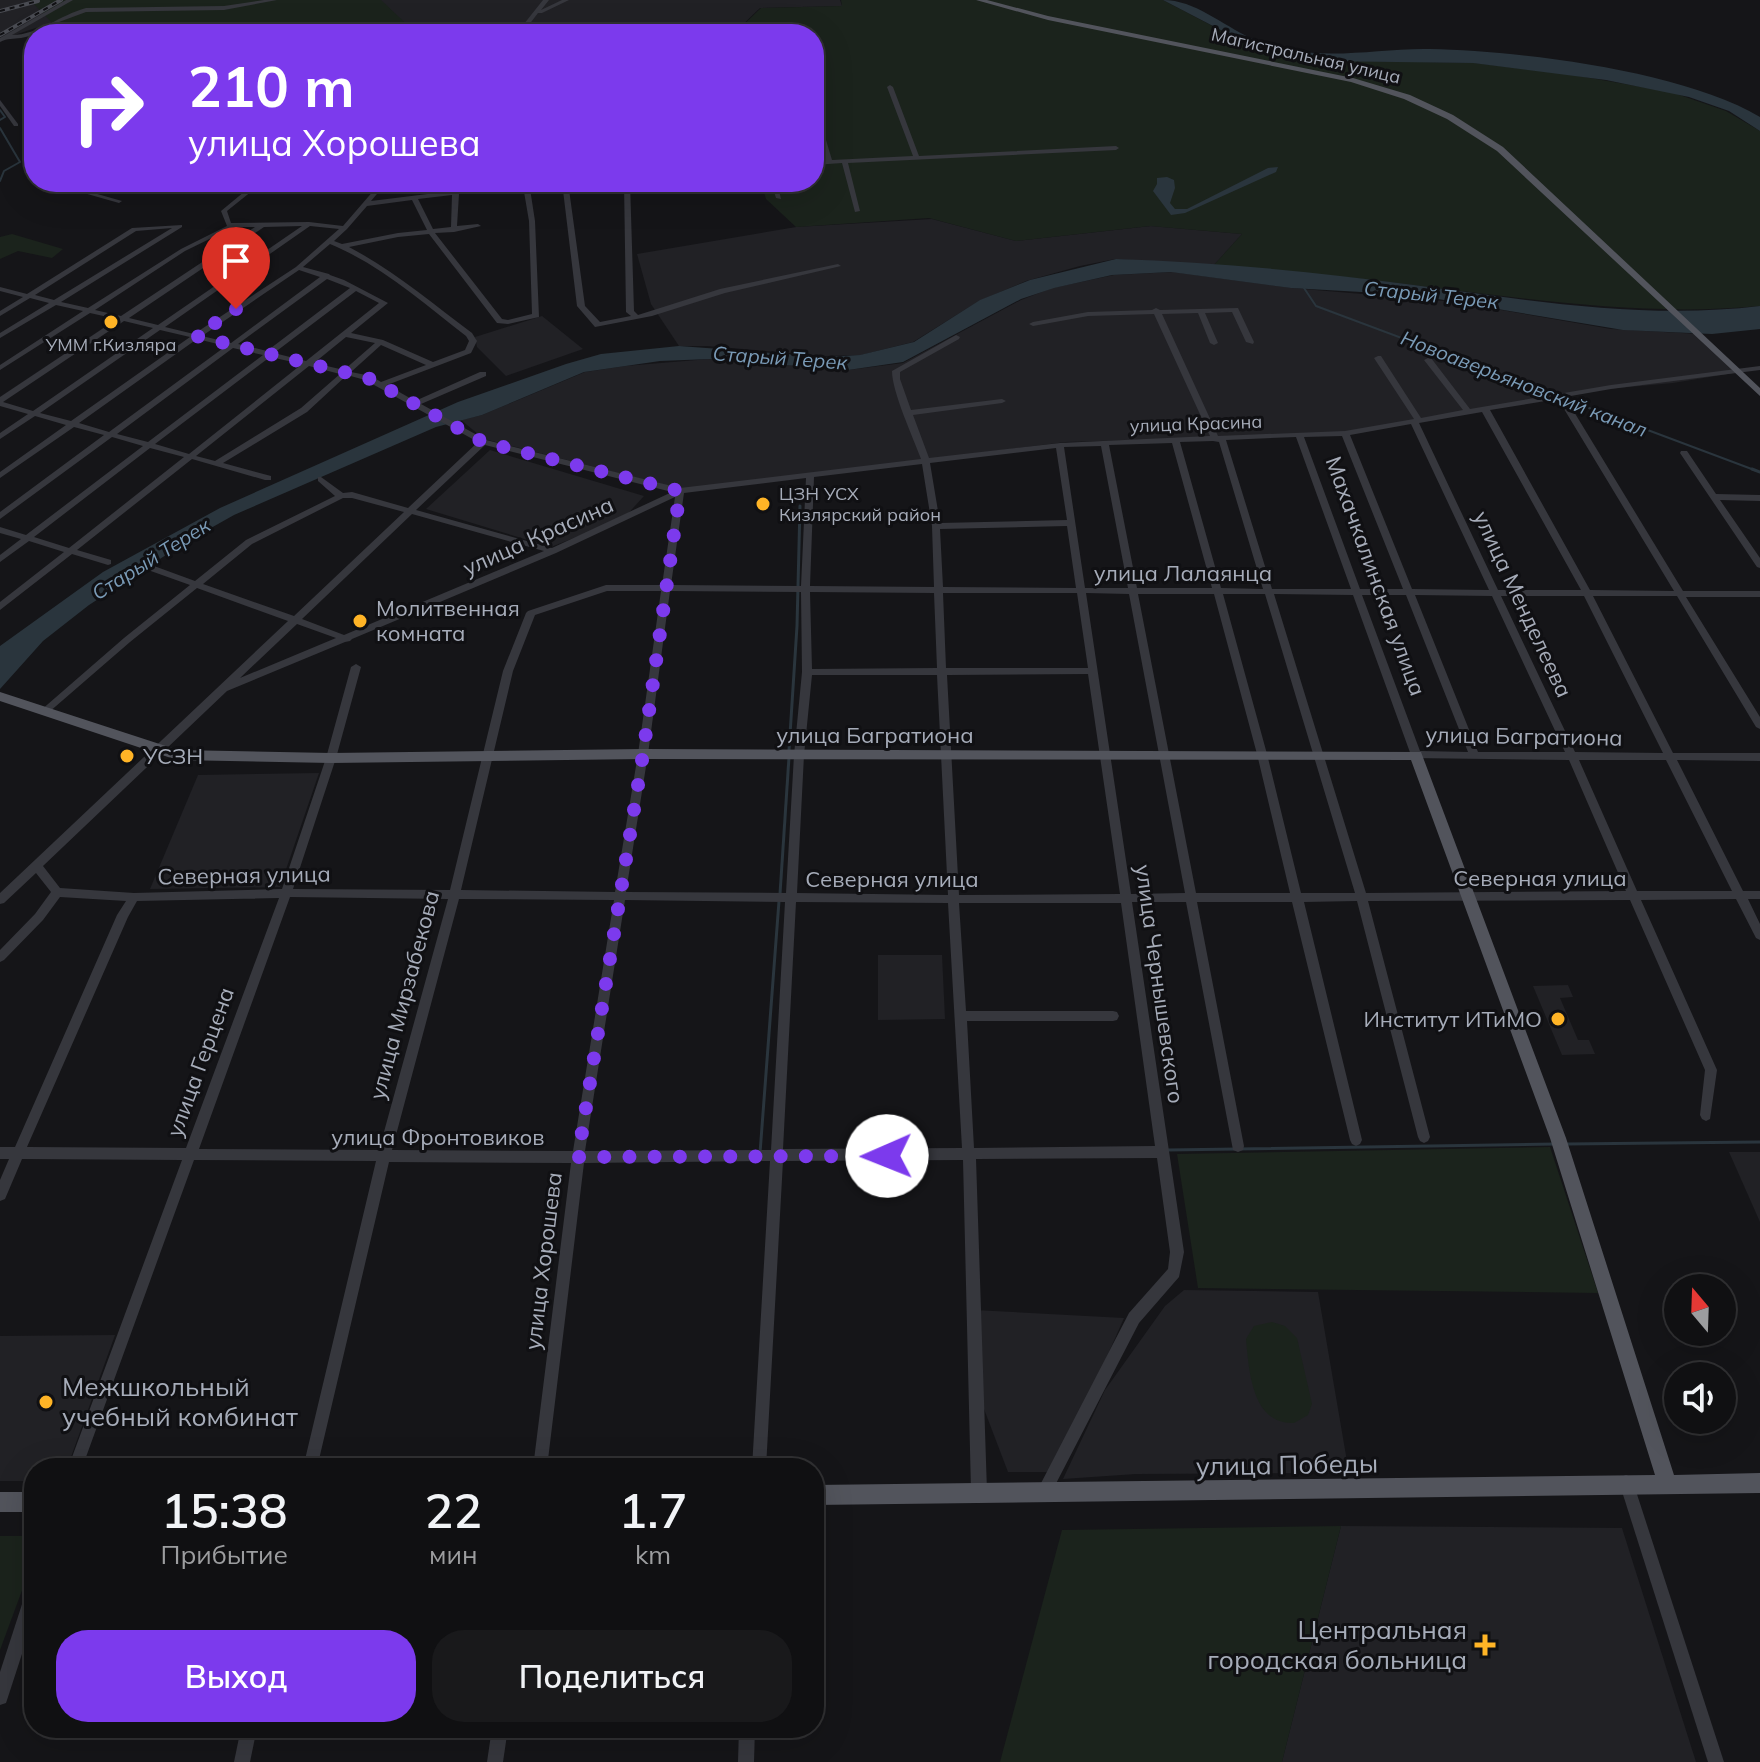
<!DOCTYPE html>
<html lang="ru">
<meta charset="utf-8">
<style>
body{margin:0;font-family:Mulish,sans-serif;background:#19191b;color:#f1f3f6;height:100vh;display:flex;flex-direction:column;font-size:30px;white-space:nowrap}
*{box-sizing:border-box;margin:0}
p{font-size:26px;color:#9c9d9f}
.icon{flex:none;width:44px;height:44px;fill:none;stroke:currentColor;stroke-width:2;stroke-linecap:round;stroke-linejoin:round}
.map{position:relative;flex:1;overflow:hidden}
.side{position:absolute;left:24px;top:1458px;width:800px;height:280px;display:flex;flex-direction:column;background:#101012;border-radius:32px;box-shadow:0 8px 32px #0002,0 0 0 2px #303032}
.side>*{flex:none}
.hud{position:absolute;left:24px;top:24px;width:800px;height:168px;border-radius:32px;box-shadow:0 8px 32px #0002,0 0 0 2px #303032;background:#7c3aed;color:#fff;overflow:hidden}
.needle{width:52px;rotate:341deg}
.controls{position:absolute;left:1664px;top:1274px;display:grid;gap:16px}
.controls a{display:grid;place-items:center;width:72px;height:72px;border-radius:50%;background:#101012;box-shadow:0 8px 32px #0002,0 0 0 2px #303032;font-size:40px}
.pin{position:absolute;display:grid;place-items:center;width:68px;height:68px;color:#fff;margin:-82px -34px;border-radius:50% 50% 50% 0;rotate:-45deg;box-shadow:0 0 8px #0007}
.pin .icon{rotate:45deg}
.me{position:absolute;width:88px;margin:-44px;rotate:269deg;stroke-linejoin:round;filter:drop-shadow(0 0 6px #0008)}
.turn{display:flex;align-items:center;gap:28px;height:168px;padding:0 32px;font-size:36px}
.turn .icon{width:104px;height:104px;stroke-width:2.5}
.turn b{display:block;font-size:56px;line-height:68px}
.eta{display:flex;justify-content:space-evenly;align-items:center;height:136px;text-align:center}
.eta b{font-size:48px;font-weight:600;line-height:56px}
.primary-button{display:flex;gap:16px;margin-top:auto;padding:16px 32px}
.primary-button a{flex:1;height:92px;border-radius:32px;background:#7c3aed;color:#fff;font-size:32px;font-weight:600;line-height:92px;text-align:center}
.primary-button a+a{background:#19191b;color:#f1f3f6}
.map>svg:first-child{display:block}
.built{fill:#212125}
.green{fill:#1b231c}
.water{fill:#2a353d}
.lines{fill:none;stroke-linecap:round;stroke-linejoin:round}
.stream-far1{stroke:#2a353d;stroke-width:2}
.stream{stroke:#2a353d;stroke-width:3}
.minor{fill:#36373d;fill-rule:evenodd}
.major{fill:#52545c;fill-rule:evenodd}
.rail-casing{stroke:#494b52;stroke-width:4}
.rail{stroke:#101013;stroke-width:2;stroke-dasharray:5;stroke-linecap:butt}
.route{stroke:#7c3aed;stroke-width:14;stroke-dasharray:0 25.2}
.poi-dot{fill:#ffb426;stroke:#101013;stroke-width:3}
.labels{text-anchor:middle;stroke-width:6;stroke-linejoin:round;paint-order:stroke}
.far-street-label{font-size:18px;fill:#a6acb9;stroke:#101013}
.far-poi-label{font-size:18px;fill:#a6acb9;stroke:#101013}
.far-water-label{font-size:20px;font-style:italic;fill:#7a9bb7;stroke:#101013}
.street-label{font-size:22px;fill:#a6acb9;stroke:#101013}
.poi-label{font-size:22px;fill:#a6acb9;stroke:#101013;text-anchor:start}
.near-poi-label{font-size:26px;fill:#a6acb9;stroke:#101013;text-anchor:start}
.near-street-label{font-size:26px;fill:#a6acb9;stroke:#101013}
</style>
<div class="map">
<svg width="1760" height="1762" viewBox="0 0 1760 1762">
<rect width="100%" height="100%" fill="#151518"/>
<!-- built -->
<g class="built">
<polygon points="0,0 39,0 59,20 0,40"/>
<polygon points="380,0 840,0 842,6 760,8 736,31 410,34"/>
<polygon points="932,219 1016,241 1151,226 1242,234 1214,265 1115,259 1080,266 1026,281 979,301 913,342 861,355 825,356 707,346 679,346 651,304 637,254 796,227"/>
<polygon points="1173,272 1292,288 1455,302 1611,329 1699,334 1740,372 1673,383 1596,390 1336,434 1066,442 685,490 484,439 461,420 482,415 585,372 625,366 709,359 848,370 903,363 1021,300 1052,288 1114,275"/>
<polygon points="542,316 583,349 506,376 477,347 475,337"/>
<polygon points="490,450 644,496 624,518 551,547 426,509"/>
<polygon points="319,773 280,887 150,889 198,775"/>
<polygon points="878,955 942,955 945,1019 878,1020"/>
<polygon points="1568,985 1573,997 1560,998 1578,1040 1589,1040 1595,1054 1562,1055 1533,986"/>
<polygon points="1729,1152 1760,1152 1760,1222"/>
<polygon points="1184,1290 1318,1292 1349,1473 1136,1474 1063,1479 1105,1390 1165,1306"/>
<polygon points="974,1310 1124,1318 1056,1472 1008,1472 976,1388"/>
<polygon points="115,1335 67,1468 34,1468 34,1481 0,1481 0,1336"/>
<polygon points="1341,1526 1622,1528 1696,1762 1282,1762"/>
</g>
<!-- green -->
<g class="green">
<polygon points="30,0 381,0 417,34 63,34"/>
<path d="M 841,0 L 1163,0 L 1262,52 L 1310,60 L 1475,63 L 1573,75 L 1671,92 L 1726,111 L 1760,131 L 1760,306 C 1654,316 1550,302 1445,289 C 1368,279 1291,271 1214,265 L 1242,234 L 1150,226 L 1016,241 L 929,218 L 796,227 L 766,199 L 761,182 L 814,182 L 814,34 L 684,34 L 686,31 L 737,31 L 761,8 L 842,6 Z"/>
<polygon points="12,234 63,249 52,258 18,251 0,259 0,237"/>
<polygon points="1550,1147 1598,1293 1198,1288 1177,1154"/>
<path d="M 1272,1322 L 1285,1326 L 1297,1338 L 1312,1404 L 1308,1415 L 1294,1423 C 1252,1425 1249,1371 1246,1339 L 1254,1326 Z"/>
<polygon points="1341,1526 1282,1762 1000,1762 1062,1530"/>
<polygon points="0,1536 34,1536 34,1558 0,1650"/>
</g>
<!-- water -->
<g class="water">
<path d="M 1163,0 C 1195,0 1222,25 1251,38 C 1265,44 1282,48 1297,51 C 1341,58 1386,48 1430,49 C 1521,51 1683,71 1760,117 L 1760,131 L 1729,111 L 1689,97 L 1606,80 L 1473,63 L 1317,61 L 1261,51 Z"/>
<polygon points="1278,167 1276,172 1185,213 1171,215 1153,191 1157,184 1157,178 1167,177 1174,180 1175,188 1170,203 1175,209 1187,209 1268,168"/>
<path d="M 1116,259 C 1215,262 1316,272 1414,285 C 1528,300 1645,320 1760,306 L 1760,329 L 1712,334 L 1623,330 L 1414,295 L 1291,288 L 1171,272 L 1112,275 L 1054,288 L 1021,299 L 903,362 L 848,370 L 710,359 L 660,361 L 584,372 L 482,415 L 436,427 L 234,515 L 186,542 L 89,605 L 43,641 L 0,689 L 0,646 L 103,572 L 220,508 L 458,402 L 566,364 L 601,354 L 679,346 L 826,357 L 860,355 L 914,342 L 980,300 L 1030,280 Z"/>
</g>
<g class="lines">
<!-- stream-far1 -->
<g class="stream-far1">
<polyline points="0,110 5,117 0,120"/>
<polyline points="0,128 20,162 4,171 0,181"/>
<polyline points="1304,288 1316,306 1554,395"/>
<polyline points="1565,399 1757,471"/>
</g>
<!-- stream -->
<g class="stream">
<polyline points="1752,469 1760,472"/>
<polyline points="789,750 797,626 800,506"/>
<polyline points="780,894 789,757"/>
<polyline points="1567,1144 1760,1142"/>
<polyline points="1168,1150 1556,1144"/>
<polyline points="760,1153 779,901"/>
</g>
<!-- minor -->
<g class="minor">
<path d="M 66,0 L 73,0 L 12,35 C 38,35 60,15 86,8 L 224,6 L 264,0 L 277,0 L 224,10 L 86,12 L 59,22 L 68,34 L 62,34 L 55,24 C 44,30 34,36 21,38 C 13,39 8,38 0,42 L 0,38 Z"/>
<polygon points="543,0 549,0 541,10 562,0 569,0 542,13 538,13 522,34 516,34"/>
<polygon points="890,85 893,87 919,156 1116,146 1119,148 1116,150 848,163 860,211 855,212 842,163 814,165 814,161 825,161 814,120 814,108 817,110 832,160 913,156 887,87"/>
<polygon points="0,100 18,124 18,126 14,126 0,106"/>
<polygon points="45,182 55,182 122,201 119,203"/>
<path d="M 256,182 L 263,182 L 227,211 L 231,223 L 309,222 L 343,226 L 381,182 L 387,182 L 371,201 L 452,191 L 453,182 L 459,182 L 459,190 L 529,182 L 535,221 L 539,317 L 508,324 L 497,323 L 429,234 L 398,237 L 349,247 C 393,270 432,303 472,333 L 477,341 L 471,353 L 387,385 L 415,401 L 480,372 L 486,372 L 486,376 L 421,404 L 486,440 L 680,488 L 921,459 C 913,437 892,392 892,371 L 956,335 L 960,337 L 959,339 L 900,372 L 900,379 L 911,410 L 1002,399 L 1006,401 L 1002,403 L 913,415 L 929,458 L 1060,443 L 1210,436 L 1154,314 L 1088,316 L 1033,326 L 1029,324 L 1033,322 L 1088,312 L 1152,310 L 1156,308 L 1160,310 L 1238,308 L 1254,342 L 1253,344 L 1246,342 L 1232,312 L 1205,313 L 1218,343 L 1214,345 L 1210,343 L 1198,313 L 1162,314 L 1218,436 L 1345,431 L 1414,419 L 1374,358 L 1378,356 L 1381,356 L 1421,418 L 1463,410 L 1424,360 L 1428,358 L 1431,358 L 1470,409 L 1611,385 L 1760,366 L 1760,370 L 1611,389 L 1565,397 L 1683,591 L 1760,591 L 1760,597 L 1686,597 L 1760,717 L 1760,729 L 1756,727 L 1677,596 L 1593,596 L 1673,753 L 1760,753 L 1760,761 L 1677,760 L 1743,891 L 1760,891 L 1760,899 L 1748,899 L 1760,924 L 1760,940 L 1756,938 L 1736,899 L 1641,900 L 1717,1070 L 1710,1119 L 1706,1121 L 1702,1119 L 1700,1115 L 1705,1070 L 1630,900 L 1368,901 L 1430,1137 L 1428,1141 L 1424,1143 L 1420,1141 L 1418,1137 L 1357,901 L 1304,902 L 1362,1140 L 1360,1144 L 1356,1146 L 1352,1144 L 1350,1140 L 1292,902 L 1197,902 L 1244,1146 L 1243,1150 L 1238,1152 L 1233,1150 L 1186,902 L 1132,902 L 1184,1252 L 1179,1277 L 1139,1323 L 1048,1499 L 1043,1502 L 1038,1499 L 1035,1494 L 1038,1489 L 1129,1313 L 1168,1269 L 1170,1252 L 1157,1158 L 976,1159 L 987,1491 L 984,1496 L 979,1499 L 974,1496 L 971,1491 L 963,1160 L 783,1161 L 766,1468 L 752,1468 L 770,1161 L 584,1163 L 547,1468 L 533,1468 L 571,1163 L 389,1162 L 317,1468 L 303,1468 L 376,1161 L 194,1160 L 82,1468 L 68,1468 L 182,1160 L 22,1159 L 5,1199 L 0,1201 L 0,1180 L 9,1159 L 0,1159 L 0,1147 L 15,1147 L 117,915 L 126,901 L 60,897 L 43,920 L 4,960 L 0,962 L 0,950 L 35,914 L 51,892 L 36,873 L 4,903 L 0,904 L 0,893 L 288,621 L 197,588 L 130,642 L 48,713 L 42,713 L 40,711 L 124,638 L 190,585 L 148,570 L 148,566 L 154,566 L 195,581 L 246,540 L 335,496 L 318,481 L 318,477 L 321,477 L 343,493 L 352,492 L 408,508 L 478,442 L 365,380 L 347,375 L 307,412 L 223,463 L 271,476 L 271,480 L 265,480 L 192,459 L 77,550 L 111,560 L 111,564 L 108,565 L 72,554 L 0,610 L 0,602 L 64,552 L 29,541 L 0,562 L 0,555 L 21,539 L 0,533 L 0,527 L 26,535 L 143,446 L 112,437 L 0,519 L 0,512 L 104,435 L 74,427 L 0,478 L 0,472 L 66,425 L 35,416 L 0,439 L 0,433 L 28,414 L 0,406 L 0,397 L 117,319 L 90,313 L 0,370 L 0,365 L 83,311 L 56,305 L 0,338 L 0,333 L 49,303 L 30,298 L 0,316 L 0,311 L 23,297 L 0,291 L 0,287 L 27,294 L 132,228 L 182,225 L 182,227 L 61,302 L 88,308 L 181,249 L 227,226 L 221,211 ZM 523,186 L 529,221 L 532,314 L 508,320 L 502,319 L 435,233 L 454,232 L 481,226 L 478,224 L 457,226 L 459,194 ZM 452,195 L 451,227 L 433,229 L 418,199 ZM 412,200 L 427,230 L 398,233 L 342,244 L 334,241 L 347,229 L 367,206 ZM 302,226 L 158,325 L 129,318 L 264,227 ZM 310,226 L 339,229 L 296,267 L 194,334 L 165,327 ZM 234,227 L 255,227 L 121,316 L 95,310 L 185,251 ZM 172,228 L 54,300 L 35,295 L 136,231 ZM 330,244 C 381,265 423,303 466,336 L 469,341 L 465,350 L 433,362 L 383,340 L 351,333 L 388,303 L 344,280 L 330,275 L 329,274 L 303,267 ZM 299,270 L 320,277 L 231,343 L 202,336 ZM 327,279 L 350,288 L 267,351 L 238,344 ZM 356,291 L 379,303 L 306,361 L 274,353 ZM 124,321 L 153,328 L 33,411 L 3,402 ZM 160,330 L 190,337 L 71,421 L 40,413 ZM 346,337 L 375,343 L 344,370 L 314,363 ZM 197,339 L 226,346 L 109,432 L 79,423 ZM 381,345 L 426,365 L 381,382 L 371,376 L 351,372 ZM 233,348 L 263,355 L 148,442 L 117,434 ZM 270,357 L 302,364 L 189,454 L 155,444 ZM 309,366 L 340,374 L 301,408 L 215,461 L 196,456 ZM 1558,399 L 1674,591 L 1590,590 L 1490,410 ZM 1482,412 L 1581,590 L 1498,590 L 1419,423 ZM 1411,424 L 1489,590 L 1412,589 L 1350,435 ZM 1342,436 L 1403,589 L 1360,589 L 1304,437 ZM 1296,437 L 1351,589 L 1272,589 L 1226,440 ZM 1213,441 L 1219,442 L 1263,589 L 1221,588 L 1180,442 ZM 1172,443 L 1212,588 L 1137,588 L 1109,445 ZM 485,445 L 672,492 L 552,548 L 416,510 ZM 1101,446 L 1128,588 L 1085,588 L 1064,447 ZM 150,448 L 184,457 L 69,548 L 34,537 ZM 1056,448 L 1067,520 L 940,523 L 930,463 ZM 922,464 L 932,526 L 934,587 L 810,586 L 814,477 ZM 806,478 L 801,586 L 671,585 L 684,493 ZM 675,497 L 662,585 L 606,585 L 528,611 L 526,613 L 503,671 L 450,890 L 293,889 L 336,758 L 361,667 L 356,664 L 351,667 L 326,758 L 282,889 L 134,893 L 60,888 L 43,866 L 227,691 L 345,642 L 350,641 L 352,639 L 556,553 ZM 343,498 L 352,498 L 404,512 L 294,616 L 203,584 L 252,544 ZM 412,514 L 544,551 L 344,635 L 302,619 ZM 1067,526 L 1076,588 L 943,587 L 940,529 ZM 607,591 L 661,591 L 638,754 L 615,892 L 461,890 L 513,671 L 535,615 ZM 670,591 L 801,592 L 802,672 L 794,755 L 786,893 L 626,892 L 648,754 ZM 810,592 L 934,593 L 937,668 L 812,669 ZM 943,593 L 1077,593 L 1088,668 L 946,668 ZM 1086,593 L 1129,594 L 1185,893 L 1131,894 ZM 1138,594 L 1214,594 L 1257,754 L 1290,893 L 1196,893 ZM 1223,594 L 1265,594 L 1355,893 L 1301,893 L 1267,754 ZM 1274,594 L 1353,595 L 1412,758 L 1569,760 L 1626,891 L 1366,893 ZM 1362,595 L 1406,595 L 1468,752 L 1420,751 ZM 1415,595 L 1492,596 L 1565,752 L 1478,752 ZM 1501,596 L 1584,596 L 1663,753 L 1575,752 ZM 297,624 L 336,638 L 240,678 ZM 1088,674 L 1120,894 L 959,895 L 947,675 ZM 812,675 L 937,675 L 948,895 L 797,893 L 804,755 ZM 1579,760 L 1666,760 L 1732,891 L 1637,891 ZM 290,897 L 448,899 L 379,1150 L 199,1149 ZM 279,898 L 186,1148 L 27,1147 L 128,917 L 137,901 ZM 459,899 L 614,900 L 573,1151 L 392,1150 ZM 625,900 L 785,902 L 771,1150 L 585,1151 ZM 796,902 L 948,903 L 962,1148 L 783,1149 ZM 959,903 L 1121,903 L 1155,1146 L 974,1148 L 967,1021 L 1113,1021 L 1117,1020 L 1119,1016 L 1117,1012 L 1113,1011 L 966,1011 Z"/>
<polygon points="562,182 568,182 585,306 600,322 631,316 626,312 624,182 630,182 634,311 638,315 720,289 838,264 841,266 725,293 652,316 595,327 577,306"/>
<polygon points="771,182 777,182 781,199 776,198"/>
<polygon points="1681,451 1687,451 1716,494 1760,495 1760,501 1720,500 1760,558 1760,568 1757,567 1680,453"/>
<polygon points="1626,1475 1631,1477 1633,1482 1724,1762 1708,1762 1619,1482 1621,1477"/>
<polygon points="34,1584 34,1617 8,1697 6,1703 0,1705 0,1672 26,1592 28,1586"/>
<polygon points="241,1728 257,1728 250,1762 234,1762"/>
<polygon points="492,1728 508,1728 503,1762 487,1762"/>
<polygon points="739,1728 755,1728 754,1762 738,1762"/>
</g>
<!-- major -->
<g class="major">
<polygon points="976,0 987,0 1048,16 1353,78 1410,95 1453,115 1503,147 1760,388 1760,396 1497,151 1447,119 1404,99 1351,82 1048,20"/>
<polygon points="0,692 178,750 331,753 643,749 1421,752 1566,1138 1674,1475 1760,1473 1760,1493 814,1505 814,1485 1655,1475 1550,1138 1411,760 643,759 331,763 177,760 0,701"/>
<rect x="0" y="1492" width="34" height="20"/>
</g>
<defs>
<g id="rail">
<polyline points="0,11 38,1"/>
<polyline points="0,35 61,0"/>
</g>
</defs>
<!-- rail casing -->
<use href="#rail" class="rail-casing"/>
<!-- rail -->
<use href="#rail" class="rail"/>
</g>
<g class="lines">
<!-- route -->
<polyline class="route" points="236,309 196,336 368,378 483,442 680,491 643,754 578,1157 887,1156"/>
</g>
<!-- markers -->
<g class="poi-dot">
<circle cx="111" cy="322" r="8"/>
<circle cx="763" cy="504" r="8"/>
<circle cx="360" cy="621" r="8"/>
<circle cx="127" cy="756" r="8"/>
<circle cx="1558" cy="1019" r="8"/>
<circle cx="46" cy="1402" r="8"/>
<path d="M1481 1633h8v8h8v8h-8v8h-8v-8h-8v-8h8z"/>
</g>
<g class="labels">
<!-- far-street labels -->
<g class="far-street-label">
<text transform="translate(1306 56) rotate(13)" y="6">Магистральная улица</text>
<text transform="translate(1196 424) rotate(-2)" y="6">улица Красина</text>
</g>
<!-- far-poi labels -->
<g class="far-poi-label">
<text x="111" y="351">УММ г.Кизляра</text>
<text x="779" y="500" text-anchor="start">ЦЗН УСХ<tspan x="779" dy="21">Кизлярский район</tspan></text>
</g>
<!-- far-water labels -->
<g class="far-water-label">
<text transform="translate(1431 295) rotate(6)" y="7">Старый Терек</text>
<text transform="translate(780 358) rotate(4)" y="7">Старый Терек</text>
<text transform="translate(1524 384) rotate(21)" y="7">Новоаверьяновский канал</text>
<text transform="translate(151 559) rotate(-32)" y="7">Старый Терек</text>
</g>
<!-- street labels -->
<g class="street-label">
<text transform="translate(538 536) rotate(-24)" y="8">улица Красина</text>
<text x="1183" y="581">улица Лалаянца</text>
<text transform="translate(1376 576) rotate(70)" y="8">Махачкалинская улица</text>
<text transform="translate(1523 604) rotate(65)" y="8">улица Менделеева</text>
<text x="875" y="743">улица Багратиона</text>
<text transform="translate(1524 736) rotate(1)" y="8">улица Багратиона</text>
<text transform="translate(244 875) rotate(-1)" y="8">Северная улица</text>
<text x="1540" y="886">Северная улица</text>
<text x="892" y="887">Северная улица</text>
<text transform="translate(1160 984) rotate(82)" y="8">улица Чернышевского</text>
<text transform="translate(404 995) rotate(-75)" y="8">улица Мирзабекова</text>
<text transform="translate(200 1062) rotate(-70)" y="8">улица Герцена</text>
<text x="438" y="1145">улица Фронтовиков</text>
<text transform="translate(543 1261) rotate(-83)" y="8">улица Хорошева</text>
</g>
<!-- poi labels -->
<g class="poi-label">
<text x="376" y="616">Молитвенная<tspan x="376" dy="25">комната</tspan></text>
<text x="143" y="764">УСЗН</text>
<text x="1542" y="1027" text-anchor="end">Институт ИТиМО</text>
</g>
<!-- near-poi labels -->
<g class="near-poi-label">
<text x="62" y="1396">Межшкольный<tspan x="62" dy="30">учебный комбинат</tspan></text>
<text x="1467" y="1639" text-anchor="end">Центральная<tspan x="1467" dy="30">городская больница</tspan></text>
</g>
<!-- near-street labels -->
<g class="near-street-label">
<text transform="translate(1287 1465) rotate(-1)" y="9">улица Победы</text>
</g>
</g>
</svg>
<div class="controls">
<a><svg class="needle" viewBox="-14 -14 28 28"><path d="M0-13l5 13h-10z" fill="#e53935"/><path d="M0 13l5-13h-10z" fill="#9c9d9f"/></svg></a>
<a><svg class="icon" aria-label="sound" viewBox="0 0 24 24"><path d="M4 9h4l5-4v14l-5-4H4zM17 9q2 3 0 6"/></svg></a>
</div>
<div class="pin" style="left:236px;top:309px;background:#d93025"><svg class="icon" aria-label="arrive" viewBox="0 0 24 24"><path d="M6 21V4h12l-3 4 3 4H6"/></svg></div>
<svg class="me" style="left:887px;top:1156px" viewBox="-20 -20 40 40"><circle r="19" fill="#fff"/><path d="M0-13L10 11 0 6-10 11z" fill="#7c3aed"/></svg>
<div class="hud">
<div class="turn"><svg class="icon" aria-label="right" viewBox="0 0 24 24"><path d="M7 20v-9h11M14 6l5 5-5 5"/></svg><div><b>210 m</b>улица Хорошева</div></div>
</div>
<section class="side">
<div class="eta">
<div><b>15:38</b><p>Прибытие</p></div>
<div><b>22</b><p>мин</p></div>
<div><b>1.7</b><p>km</p></div>
</div>
<div class="primary-button"><a>Выход</a><a>Поделиться</a></div>
</section>
</div>
